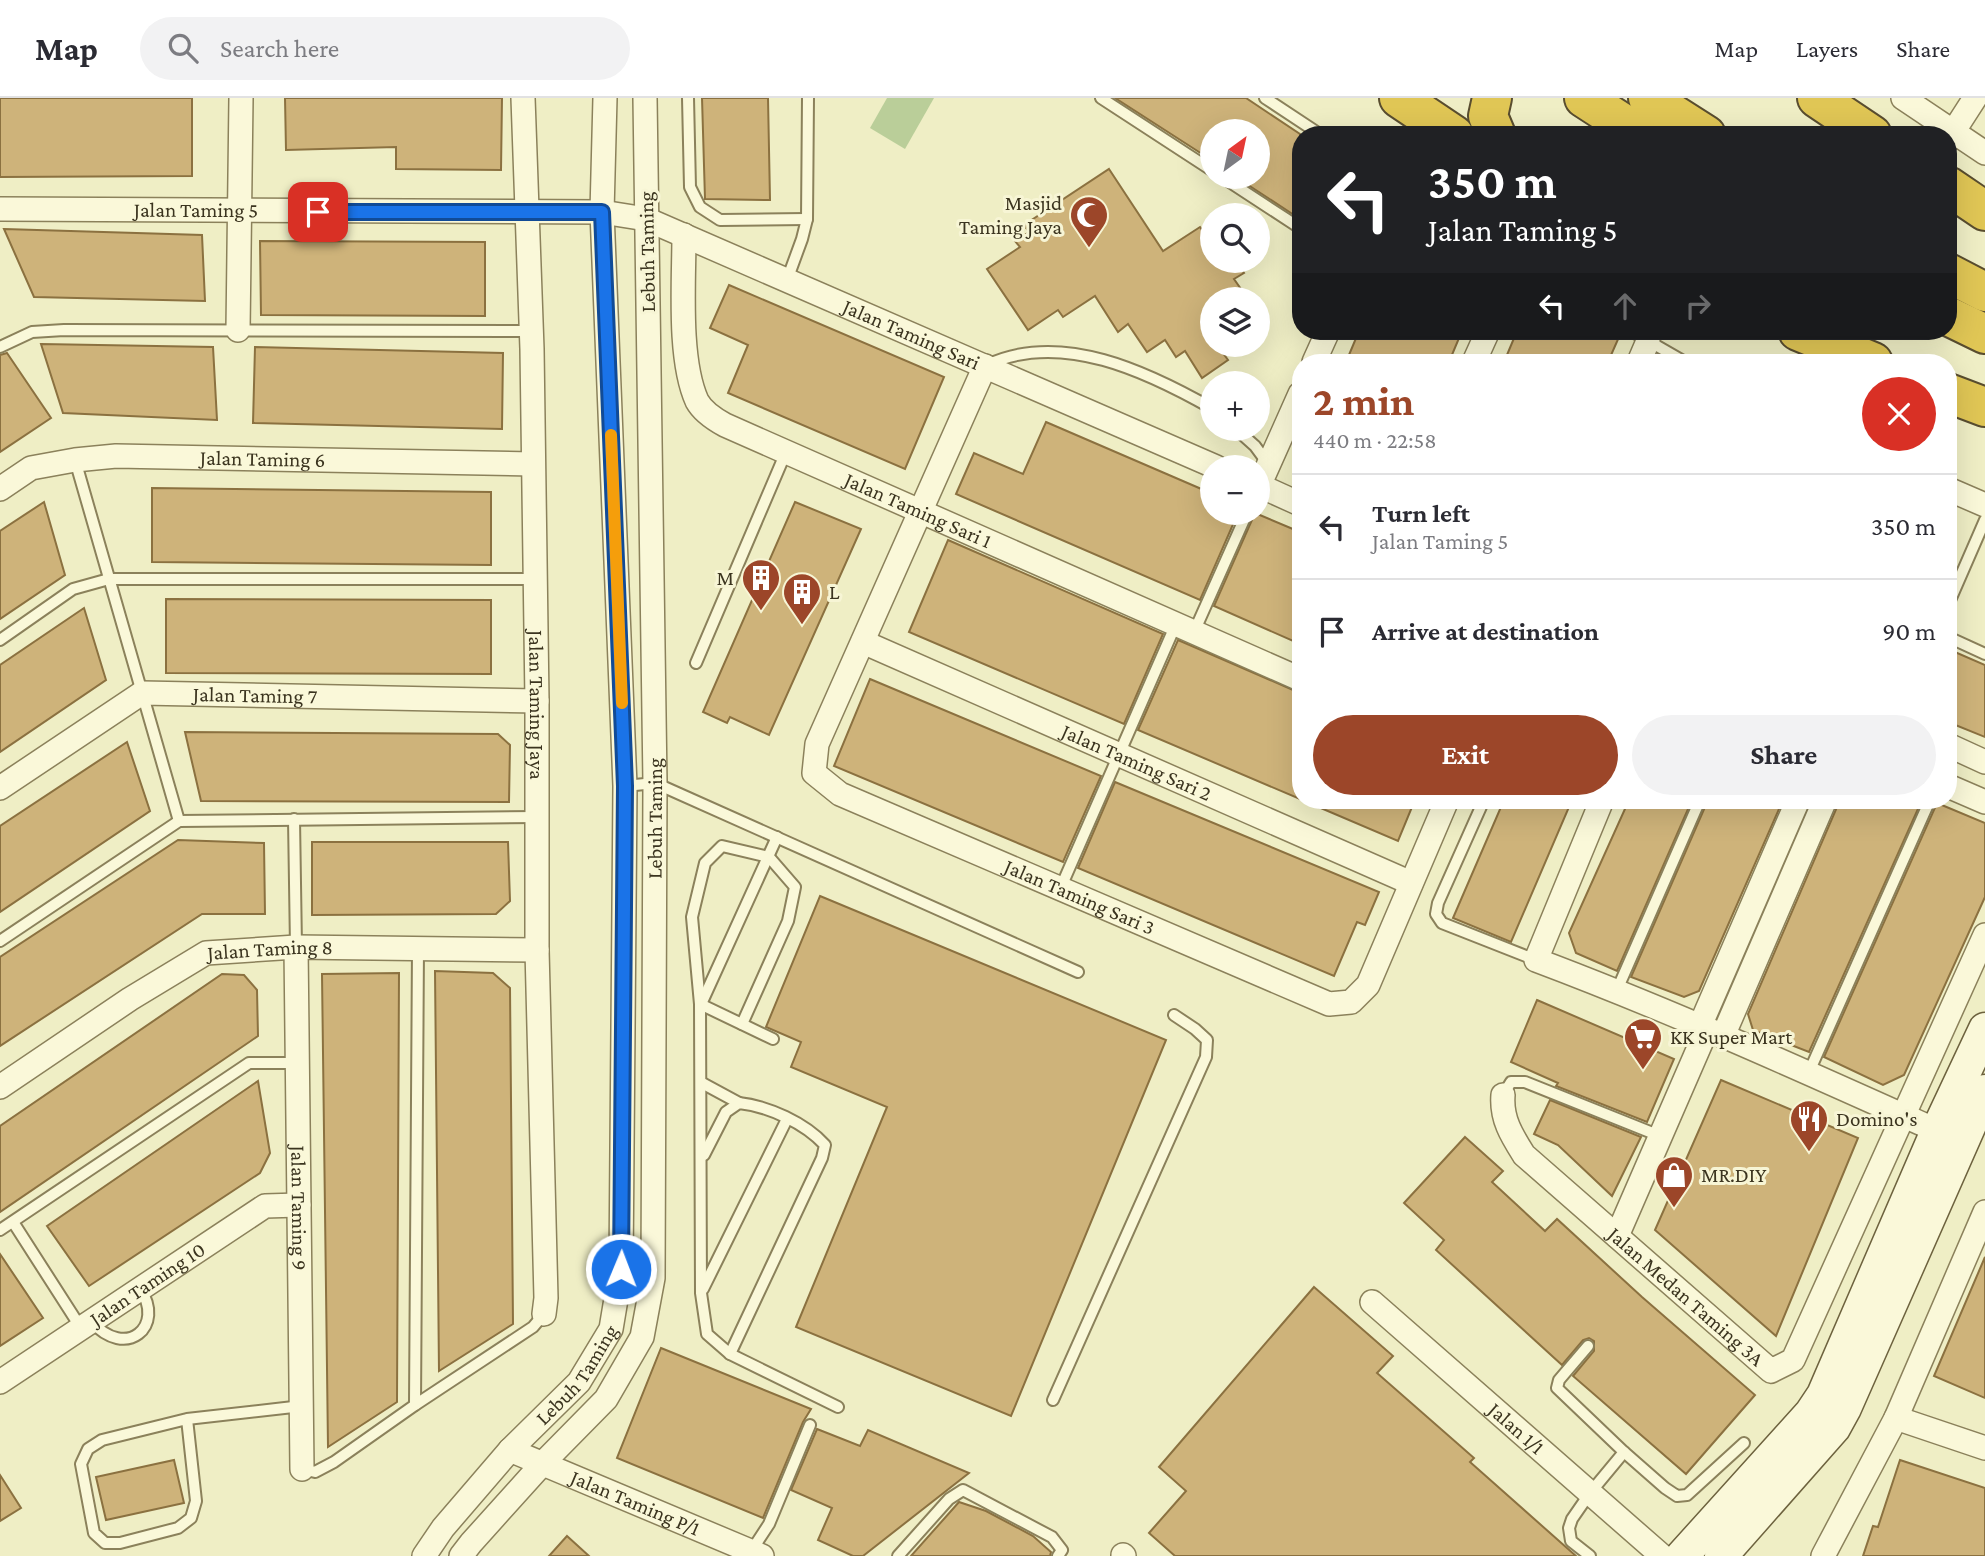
<!DOCTYPE html>
<meta charset="utf-8">
<style>
body{margin:0;font-family:"Crimson Pro",serif;background:#f2f2f3;color:#2b2b33;height:100vh;display:flex;flex-direction:column;font-size:26px;white-space:nowrap}
*{box-sizing:border-box;margin:0}
p{font-size:23px;color:#7c7c81}
.icon{flex:none;width:38px;height:38px;fill:none;stroke:currentColor;stroke-width:2;stroke-linecap:round;stroke-linejoin:round}
.map{position:relative;flex:1;overflow:hidden}
.drawer{position:absolute;left:1292px;top:256px;width:665px;height:455px;display:flex;flex-direction:column;background:#fff;border-radius:28px;box-shadow:0 7px 28px #0002}
.drawer>*{flex:none}
.guide{position:absolute;left:1292px;top:28px;width:665px;height:214px;border-radius:28px;box-shadow:0 7px 28px #0002;background:#202124;color:#fff;overflow:hidden}
.needle{width:46px;rotate:33deg}
.controls{position:absolute;left:1200px;top:21px;display:grid;gap:14px}
.controls a{display:grid;place-items:center;width:70px;height:70px;border-radius:50%;background:#fff;box-shadow:0 7px 28px #0002;font-size:35px}
.pin{position:absolute;display:grid;place-items:center;width:60px;height:60px;color:#fff;margin:-30px;border-radius:14px;box-shadow:0 4px 10px #0006}
.me{position:absolute;width:77px;margin:-38px;rotate:1deg;stroke-linejoin:round;filter:drop-shadow(0 0 5px #0008)}
.turn{display:flex;align-items:center;gap:24px;height:147px;padding:0 21px;font-size:32px}
.turn .icon{width:91px;height:91px;stroke-width:2.5}
.turn b{display:block;font-size:49px;line-height:60px}
.lanes{display:flex;align-items:center;height:66px;padding:0 21px;background:#0003;justify-content:center;gap:35px;direction:ltr}
.lanes .off{opacity:.35}
.round{display:grid;place-items:center;flex:none;width:74px;height:74px;border-radius:37px;background:#f2f2f3}
.head{display:flex;align-items:center;justify-content:space-between;height:119px;padding:0 21px}
h1{font-size:42px;font-weight:700;line-height:52px;color:#9c4629}
.cta{display:flex;gap:14px;margin-top:auto;padding:14px 21px}
.cta a{flex:1;height:80px;border-radius:42px;background:#9c4629;color:#fff;font-size:28px;font-weight:700;line-height:80px;text-align:center}
.cta a+a{background:#f2f2f3;color:#2b2b33}
ul{padding:0;list-style:none}
li{display:flex;align-items:center;gap:21px;height:105px;padding:0 21px;border-top:2px solid #e1e1e2}
li div{flex:1}
li b{display:block;font-size:26px}
li em{font-style:normal}
header{display:flex;align-items:center;gap:42px;box-sizing:border-box;height:98px;padding:0 35px;background:#fff;border-bottom:2px solid #e1e1e2}
header strong{font-size:33px}
nav{display:flex;gap:38px;margin-inline-start:auto;font-size:24px}
.search{width:490px;height:63px;background:#f2f2f3;display:flex;align-items:center;gap:18px;box-sizing:border-box;padding:0 24px;border-radius:38px;color:#7c7c81;font-size:26px}
.map>svg:first-child{display:block}
.green{fill:#bace99}
.building{fill:#ceb37a;stroke:#8b7140;stroke-width:2}
.lines{fill:none;stroke-linecap:round;stroke-linejoin:round}
.lane-casing{stroke:#8b815b;stroke-width:14}
.street-casing{stroke:#8b815b;stroke-width:26}
.secondary-casing{stroke:#6d623e;stroke-width:35}
.highway-casing{stroke:#594d2f;stroke-width:42}
.lane{stroke:#faf8d9;stroke-width:10}
.street{stroke:#faf8d9;stroke-width:23}
.secondary{stroke:#faf8d9;stroke-width:32}
.highway{stroke:#e0c655;stroke-width:38}
.route-casing{stroke:#114b97;stroke-width:18}
.route{stroke:#1a73e8;stroke-width:12}
.slow{stroke:#f59e0b;stroke-width:12}
.labels{text-anchor:middle;stroke-width:6;stroke-linejoin:round;paint-order:stroke}
.poi-label{font-size:21px;fill:#3b341f;stroke:#f7f5d5;text-anchor:start}
.street-label{font-size:21px;fill:#3b341f;stroke:#f7f5d5}
</style>
<header>
<strong>Map</strong>
<div class="search"><svg class="icon" aria-label="search" viewBox="0 0 24 24"><circle cx="10" cy="10" r="6"/><path d="M15 15l6 6"/></svg>Search here</div>
<nav><a>Map</a><a>Layers</a><a>Share</a></nav>
</header>
<div class="map">
<svg width="1985" height="1458" viewBox="0 0 1985 1458">
<rect width="100%" height="100%" fill="#efeec5"/>
<!-- green -->
<polygon class="green" points="887,0 934,0 905,51 870,30"/>
<!-- building -->
<g class="building">
<polygon points="0,0 192,0 192,78 0,79"/>
<polygon points="285,0 502,0 501,72 396,71 396,49 286,52"/>
<polygon points="702,0 768,0 770,102 705,101"/>
<polygon points="1115,0 1246,0 1300,36 1300,121 1236,79 1258,79 1258,33 1213,33 1213,63"/>
<polygon points="1109,71 1163,153 1200,129 1213,148 1213,163 1236,163 1244,175 1234,181 1248,201 1213,201 1213,247 1217,247 1228,262 1202,280 1185,253 1176,259 1165,242 1147,254 1128,226 1118,234 1095,198 1063,219 1058,212 1028,232 987,171 1020,149 1015,143 1029,134 1024,127"/>
<polygon points="4,131 202,137 205,203 34,199"/>
<polygon points="260,143 485,144 485,218 261,217"/>
<polygon points="729,187 944,279 905,371 728,295 748,247 710,230"/>
<polygon points="1359,233 1462,233 1449,264 1346,264"/>
<polygon points="1517,233 1605,233 1619,239 1608,264 1504,264"/>
<polygon points="41,246 213,249 217,322 63,315"/>
<polygon points="255,249 503,255 502,331 253,325"/>
<polygon points="7,255 51,320 0,354 0,257"/>
<polygon points="1046,324 1213,396 1213,415 1238,415 1200,502 956,396 974,355 1023,376"/>
<polygon points="152,390 491,394 491,467 152,464"/>
<polygon points="44,404 65,477 0,521 0,433"/>
<polygon points="795,404 861,431 769,637 730,619 727,625 703,614"/>
<polygon points="1255,415 1300,434 1300,546 1214,508"/>
<polygon points="948,442 1163,536 1124,626 909,534"/>
<polygon points="166,501 491,502 491,576 166,575"/>
<polygon points="84,510 106,582 0,654 0,567"/>
<polygon points="1178,542 1300,595 1300,701 1138,632"/>
<polygon points="1948,551 1985,567 1985,639 1948,624"/>
<polygon points="870,581 1101,678 1063,764 834,668"/>
<polygon points="185,634 498,636 510,647 509,704 201,703"/>
<polygon points="127,644 150,713 0,814 0,728"/>
<polygon points="1115,684 1379,794 1365,827 1357,824 1334,878 1078,770"/>
<polygon points="1302,702 1396,702 1412,709 1398,743"/>
<polygon points="1504,702 1572,702 1511,844 1453,820"/>
<polygon points="1629,702 1692,702 1617,873 1576,855 1569,835"/>
<polygon points="1708,702 1783,702 1699,893 1684,899 1631,879"/>
<polygon points="1840,702 1922,702 1809,954 1753,932 1748,916"/>
<polygon points="1937,705 1985,725 1985,799 1904,977 1883,987 1824,959"/>
<polygon points="178,742 264,745 265,816 202,816 0,948 0,859"/>
<polygon points="312,744 508,744 510,803 496,816 312,817"/>
<polygon points="820,798 1166,942 1011,1318 796,1229 887,1009 791,969 801,944 766,929"/>
<polygon points="435,873 493,875 510,890 513,1226 439,1273"/>
<polygon points="399,875 397,1304 328,1349 322,876"/>
<polygon points="222,876 244,877 257,892 258,938 0,1114 0,1028"/>
<polygon points="1537,902 1674,961 1647,1024 1556,988 1558,985 1511,964"/>
<polygon points="1721,982 1858,1040 1776,1238 1655,1132"/>
<polygon points="258,983 270,1055 260,1075 89,1188 47,1128"/>
<polygon points="1550,1002 1641,1039 1612,1098 1558,1047 1534,1036"/>
<polygon points="1465,1039 1503,1073 1492,1084 1545,1133 1557,1121 1642,1199 1755,1297 1686,1376 1573,1278 1594,1253 1594,1243 1589,1240 1583,1242 1562,1267 1436,1152 1444,1142 1404,1105"/>
<polygon points="0,1156 43,1220 0,1248"/>
<polygon points="1985,1159 1985,1300 1934,1278"/>
<polygon points="1314,1189 1393,1258 1377,1275 1474,1360 1470,1364 1576,1458 1175,1458 1149,1435 1186,1393 1159,1369"/>
<polygon points="661,1250 811,1311 803,1324 763,1420 617,1360"/>
<polygon points="817,1331 860,1348 868,1332 969,1375 863,1458 853,1458 818,1442 832,1410 791,1392"/>
<polygon points="174,1362 184,1405 106,1422 96,1379"/>
<polygon points="1900,1362 1985,1390 1985,1458 1863,1458 1873,1428 1878,1429"/>
<polygon points="0,1377 21,1410 0,1423"/>
<polygon points="959,1404 986,1413 1033,1438 1051,1454 1050,1458 911,1458"/>
<polygon points="567,1438 589,1458 549,1458"/>
</g>
<g class="lines">
<defs>
<g id="lane">
<polyline points="688,0 690,89 700,109 720,122 807,121"/>
<polyline points="1101,0 1213,73"/>
<polyline points="1265,0 1321,37"/>
<polyline points="1222,79 1300,130"/>
<polyline points="787,182 802,141 807,121 808,0"/>
<polyline points="1631,233 1685,264"/>
<polyline points="0,249 32,234 64,232 531,233"/>
<path d="M 987,267 C 1061,232 1148,274 1213,311"/>
<polyline points="1236,331 1255,348 1269,367"/>
<polyline points="75,362 179,723"/>
<polyline points="1948,507 1985,422"/>
<polyline points="1194,534 1247,415"/>
<polyline points="1948,539 1985,556"/>
<polyline points="0,542 73,491 109,481 535,481"/>
<polyline points="696,565 786,354"/>
<polyline points="625,688 655,685 1078,874"/>
<polyline points="1484,702 1438,805 1436,816 1442,825 1536,862"/>
<polyline points="294,721 296,849"/>
<polyline points="1061,789 1176,526"/>
<polyline points="0,843 179,723 537,719"/>
<polyline points="1617,892 1700,702"/>
<polyline points="702,904 777,739"/>
<polyline points="700,906 773,941"/>
<polyline points="742,926 788,823 795,789 769,759 722,748 705,765 692,819 700,906 701,1195 707,1236 730,1256 838,1309"/>
<polyline points="1809,974 1930,702"/>
<polyline points="702,985 739,1005"/>
<polyline points="1503,997 1511,984 1525,984 1660,1038"/>
<path d="M 704,1057 L 726,1014 L 739,1005 C 768,1008 805,1025 825,1047 L 822,1060 L 730,1256"/>
<polyline points="13,1124 81,1230"/>
<polyline points="0,1132 249,965 297,965"/>
<polyline points="703,1191 787,1021"/>
<path d="M 91,1223 C 126,1263 166,1228 140,1191"/>
<polyline points="1588,1248 1559,1282 1557,1290 1624,1354 1590,1395 1572,1421 1569,1430 1571,1443 1590,1458"/>
<polyline points="1053,1302 1206,959 1207,942 1195,931 1174,917"/>
<polyline points="415,1307 418,850"/>
<polyline points="187,1321 196,1403 191,1420 178,1430 120,1445 105,1445 94,1435 81,1366 88,1351 102,1342 187,1321 302,1308"/>
<polyline points="1624,1354 1665,1390 1677,1398 1687,1397 1744,1345"/>
<polyline points="302,1371 315,1374 334,1364 415,1307 533,1229 544,1216"/>
<polyline points="752,1452 769,1426 810,1327"/>
<polyline points="898,1458 949,1401 963,1392 1052,1439 1062,1452 1058,1458"/>
</g>
<g id="street">
<path id="s1" d="M 523,0 L 532,251 L 537,603 L 537,852 L 546,1200 L 544,1216"/>
<polyline points="1903,0 1985,55"/>
<polyline points="1948,42 1975,0"/>
<path id="s2" d="M 0,111 L 602,114 L 646,121 L 1216,369"/>
<path id="s3" d="M 684,137 C 684,184 678,261 697,303 C 703,314 714,321 725,327 L 1300,581"/>
<polyline points="238,232 241,0"/>
<polyline points="1314,264 1328,233"/>
<polyline points="1474,264 1488,233"/>
<polyline points="1639,264 1648,243"/>
<path id="s4" d="M 985,268 L 817,646 L 814,675 L 840,696 L 1329,906 L 1351,904 L 1368,887 L 1447,702"/>
<polyline points="1258,387 1300,406"/>
<polyline points="1259,388 1300,296"/>
<path id="s5" d="M 0,391 L 31,370 L 75,362 L 116,358 L 533,366"/>
<polyline points="1948,391 1985,407"/>
<path id="s6" d="M 863,544 L 1411,785"/>
<polyline points="1948,647 1985,664"/>
<polyline points="1948,688 1985,704"/>
<path id="s7" d="M 0,690 L 142,595 L 537,603"/>
<path d="M 1602,702 L 1536,862 C 1677,915 1813,977 1949,1038"/>
<path id="s8" d="M 296,849 L 302,1371"/>
<polyline points="1700,928 1798,702"/>
<polyline points="1723,938 1825,702"/>
<path id="s9" d="M 0,989 L 130,901 L 206,855 L 296,849 L 537,852"/>
<path id="s10" d="M 1503,997 C 1501,1021 1512,1038 1524,1057 L 1771,1273 L 1793,1262 L 1985,837"/>
<polyline points="1617,1138 1707,931"/>
<path id="s11" d="M 1372,1204 L 1662,1458"/>
<path id="s12" d="M 0,1284 L 265,1108 L 299,1107"/>
<polyline points="1896,1320 1985,1350"/>
<path id="s13" d="M 510,1352 L 762,1458"/>
<polyline points="1123,1457 1124,1458"/>
<path id="s14" d="M 424,1458 L 443,1430 L 510,1352 L 579,1284 L 611,1231 L 621,1171 L 625,688 L 602,114 L 605,0"/>
<path id="s15" d="M 461,1458 L 471,1445 L 543,1365 L 606,1301 L 642,1239 L 653,1180 L 655,685 L 645,0"/>
<polyline points="1823,1458 1896,1320 1985,1114"/>
</g>
<g id="secondary">
<polyline points="1682,1458 1811,1315 1823,1297 1937,1033 1985,931"/>
<polyline points="1721,1458 1834,1330 1845,1310 1985,993"/>
</g>
<g id="highway">
<polyline points="1399,0 1454,37"/>
<polyline points="1492,0 1488,18 1496,37"/>
<polyline points="1584,0 1641,37"/>
<polyline points="1648,0 1706,37"/>
<polyline points="1817,0 1872,37"/>
<polyline points="1948,88 1985,113"/>
<polyline points="1948,175 1985,194"/>
<polyline points="1948,218 1985,236"/>
<polyline points="1798,233 1873,264"/>
<polyline points="1948,295 1985,309"/>
</g>
</defs>
<!-- lane casing -->
<use href="#lane" class="lane-casing"/>
<!-- street casing -->
<use href="#street" class="street-casing"/>
<!-- secondary casing -->
<use href="#secondary" class="secondary-casing"/>
<!-- highway casing -->
<use href="#highway" class="highway-casing"/>
<!-- lane -->
<use href="#lane" class="lane"/>
<!-- street -->
<use href="#street" class="street"/>
<!-- secondary -->
<use href="#secondary" class="secondary"/>
<!-- highway -->
<use href="#highway" class="highway"/>
</g>
<g class="lines">
<defs>
<polyline id="route" points="318,114 602,114 625,688 621,1171"/>
</defs>
<!-- route casing -->
<use href="#route" class="route-casing"/>
<!-- route -->
<use href="#route" class="route"/>
<!-- slow -->
<polyline class="slow" points="611,337 622,605"/>
</g>
<!-- icons -->
<defs>
<symbol id="mosque-pin" viewBox="-11 -11 22 30"><path d="M0 17L-7.5 6A9.5 9.5 0 1 1 7.5 6Z" fill="#9c4629" stroke="#f7f5d5"/><path d="M3.5-4.9A6 6 0 1 0 3.5 4.9A5 5 0 1 1 3.5-4.9Z" fill="#fff"/></symbol>
<symbol id="building-pin" viewBox="-11 -11 22 30"><path d="M0 17L-7.5 6A9.5 9.5 0 1 1 7.5 6Z" fill="#9c4629" stroke="#f7f5d5"/><path d="M-4-6H4V6H1V3H-1V6H-4ZM-2.5-4.3h1.7v1.8h-1.7ZM.8-4.3h1.7v1.8H.8ZM-2.5-1h1.7V.8h-1.7ZM.8-1h1.7V.8H.8Z" fill="#fff"/></symbol>
<symbol id="supermarket-pin" viewBox="-11 -11 22 30"><path d="M0 17L-7.5 6A9.5 9.5 0 1 1 7.5 6Z" fill="#9c4629" stroke="#f7f5d5"/><path d="M-6-5.5h2.5l.6 2H6L4.5 2H-2.5L-4.4-4H-6ZM-1.5 3.2a1.3 1.3 0 1 0 .1 0ZM3 3.2a1.3 1.3 0 1 0 .1 0Z" fill="#fff"/></symbol>
<symbol id="restaurant-pin" viewBox="-11 -11 22 30"><path d="M0 17L-7.5 6A9.5 9.5 0 1 1 7.5 6Z" fill="#9c4629" stroke="#f7f5d5"/><path d="M-5-6h1v4h1v-4h1v4h1v-4h1v5L-1.5 .5V6h-2V.5L-5-1ZM5-6V6H3V1.5H1.5Q1.5-4 5-6Z" fill="#fff"/></symbol>
<symbol id="shop-pin" viewBox="-11 -11 22 30"><path d="M0 17L-7.5 6A9.5 9.5 0 1 1 7.5 6Z" fill="#9c4629" stroke="#f7f5d5"/><path d="M-5-2.5h2.3a2.7 3.5 0 0 1 5.4 0H5L5.5 6h-11ZM-1.5-2.5h3a1.5 2.3 0 0 0-3 0Z" fill="#fff"/></symbol>
</defs>
<g fill-rule="evenodd">
<use href="#mosque-pin" x="1067" y="95" width="44" height="60"/>
<use href="#building-pin" x="739" y="458" width="44" height="60"/>
<use href="#building-pin" x="780" y="472" width="44" height="60"/>
<use href="#supermarket-pin" x="1621" y="917" width="44" height="60"/>
<use href="#restaurant-pin" x="1787" y="999" width="44" height="60"/>
<use href="#shop-pin" x="1652" y="1055" width="44" height="60"/>
</g>
<g class="labels">
<!-- poi labels -->
<g class="poi-label">
<text x="1062" y="112" text-anchor="end">Masjid<tspan x="1062" dy="24">Taming Jaya</tspan></text>
<text x="734" y="487" text-anchor="end">M</text>
<text x="829" y="501">L</text>
<text x="1670" y="946">KK Super Mart</text>
<text x="1836" y="1028">Domino's</text>
<text x="1701" y="1084">MR.DIY</text>
</g>
<!-- street labels -->
<g class="street-label">
<text dy="7" stroke="none"><textPath href="#s2" startOffset="196">Jalan Taming 5</textPath></text>
<text transform="translate(647 154) rotate(-91)" y="7">Lebuh Taming</text>
<text dy="7" stroke="none"><textPath href="#s2" startOffset="936">Jalan Taming Sari</textPath></text>
<text dy="7" stroke="none"><textPath href="#s5" startOffset="270">Jalan Taming 6</textPath></text>
<text dy="7" stroke="none"><textPath href="#s3" startOffset="416">Jalan Taming Sari 1</textPath></text>
<text dy="7" stroke="none"><textPath href="#s7" startOffset="284">Jalan Taming 7</textPath></text>
<text dy="7" stroke="none"><textPath href="#s1" startOffset="607">Jalan Taming Jaya</textPath></text>
<text dy="7" stroke="none"><textPath href="#s6" startOffset="299">Jalan Taming Sari 2</textPath></text>
<text dy="7" stroke="none"><textPath href="#s15" startOffset="805">Lebuh Taming</textPath></text>
<text dy="7" stroke="none"><textPath href="#s4" startOffset="737">Jalan Taming Sari 3</textPath></text>
<text dy="7" stroke="none"><textPath href="#s9" startOffset="310">Jalan Taming 8</textPath></text>
<text dy="7" stroke="none"><textPath href="#s8" startOffset="261">Jalan Taming 9</textPath></text>
<text dy="7" stroke="none"><textPath href="#s12" startOffset="177">Jalan Taming 10</textPath></text>
<text dy="7" stroke="none"><textPath href="#s10" startOffset="280">Jalan Medan Taming 3A</textPath></text>
<text dy="7" stroke="none"><textPath href="#s14" startOffset="238">Lebuh Taming</textPath></text>
<text dy="7" stroke="none"><textPath href="#s11" startOffset="192">Jalan 1/1</textPath></text>
<text dy="7" stroke="none"><textPath href="#s13" startOffset="136">Jalan Taming P/1</textPath></text>
</g>
</g>
</svg>
<div class="controls">
<a><svg class="needle" viewBox="-14 -14 28 28"><path d="M0-13l5 13h-10z" fill="#e53935"/><path d="M0 13l5-13h-10z" fill="#7c7c81"/></svg></a>
<a><svg class="icon" aria-label="search" viewBox="0 0 24 24"><circle cx="10" cy="10" r="6"/><path d="M15 15l6 6"/></svg></a>
<a><svg class="icon" aria-label="layers" viewBox="0 0 24 24"><path d="M12 4l9 5-9 5-9-5zM3 14l9 5 9-5"/></svg></a>
<a>+</a>
<a>−</a>
</div>
<div class="pin" style="left:318px;top:114px;background:#d93025"><svg class="icon" aria-label="arrive" viewBox="0 0 24 24"><path d="M6 21V4h12l-3 4 3 4H6"/></svg></div>
<svg class="me" style="left:621px;top:1171px" viewBox="-20 -20 40 40"><circle r="17" fill="#1a73e8" stroke="#fff" stroke-width="3"/><path d="M0-11L8 9 0 5-8 9z" fill="#fff"/></svg>
<div class="guide">
<div class="turn"><svg class="icon" aria-label="left" viewBox="0 0 24 24"><path d="M17 20v-9H6M10 6l-5 5 5 5"/></svg><div><b>350 m</b>Jalan Taming 5</div></div>
<div class="lanes"><svg class="icon" aria-label="left" viewBox="0 0 24 24"><path d="M17 20v-9H6M10 6l-5 5 5 5"/></svg><svg class="icon off" aria-label="ahead" viewBox="0 0 24 24"><path d="M12 20V5M6 11l6-6 6 6"/></svg><svg class="icon off" aria-label="right" viewBox="0 0 24 24"><path d="M7 20v-9h11M14 6l5 5-5 5"/></svg></div>
</div>
<section class="drawer">
<div class="head"><div><h1>2 min</h1><p>440 m · 22:58</p></div><a class="round" style="background:#d93025;color:#fff"><svg class="icon" aria-label="close" viewBox="0 0 24 24"><path d="M6 6l12 12M18 6L6 18"/></svg></a></div>
<ul>
<li><svg class="icon" aria-label="left" viewBox="0 0 24 24"><path d="M17 20v-9H6M10 6l-5 5 5 5"/></svg><div><b>Turn left</b><p>Jalan Taming 5</p></div><em>350 m</em></li>
<li><svg class="icon" aria-label="arrive" viewBox="0 0 24 24"><path d="M6 21V4h12l-3 4 3 4H6"/></svg><div><b>Arrive at destination</b></div><em>90 m</em></li>
</ul>
<div class="cta"><a>Exit</a><a>Share</a></div>
</section>
</div>
